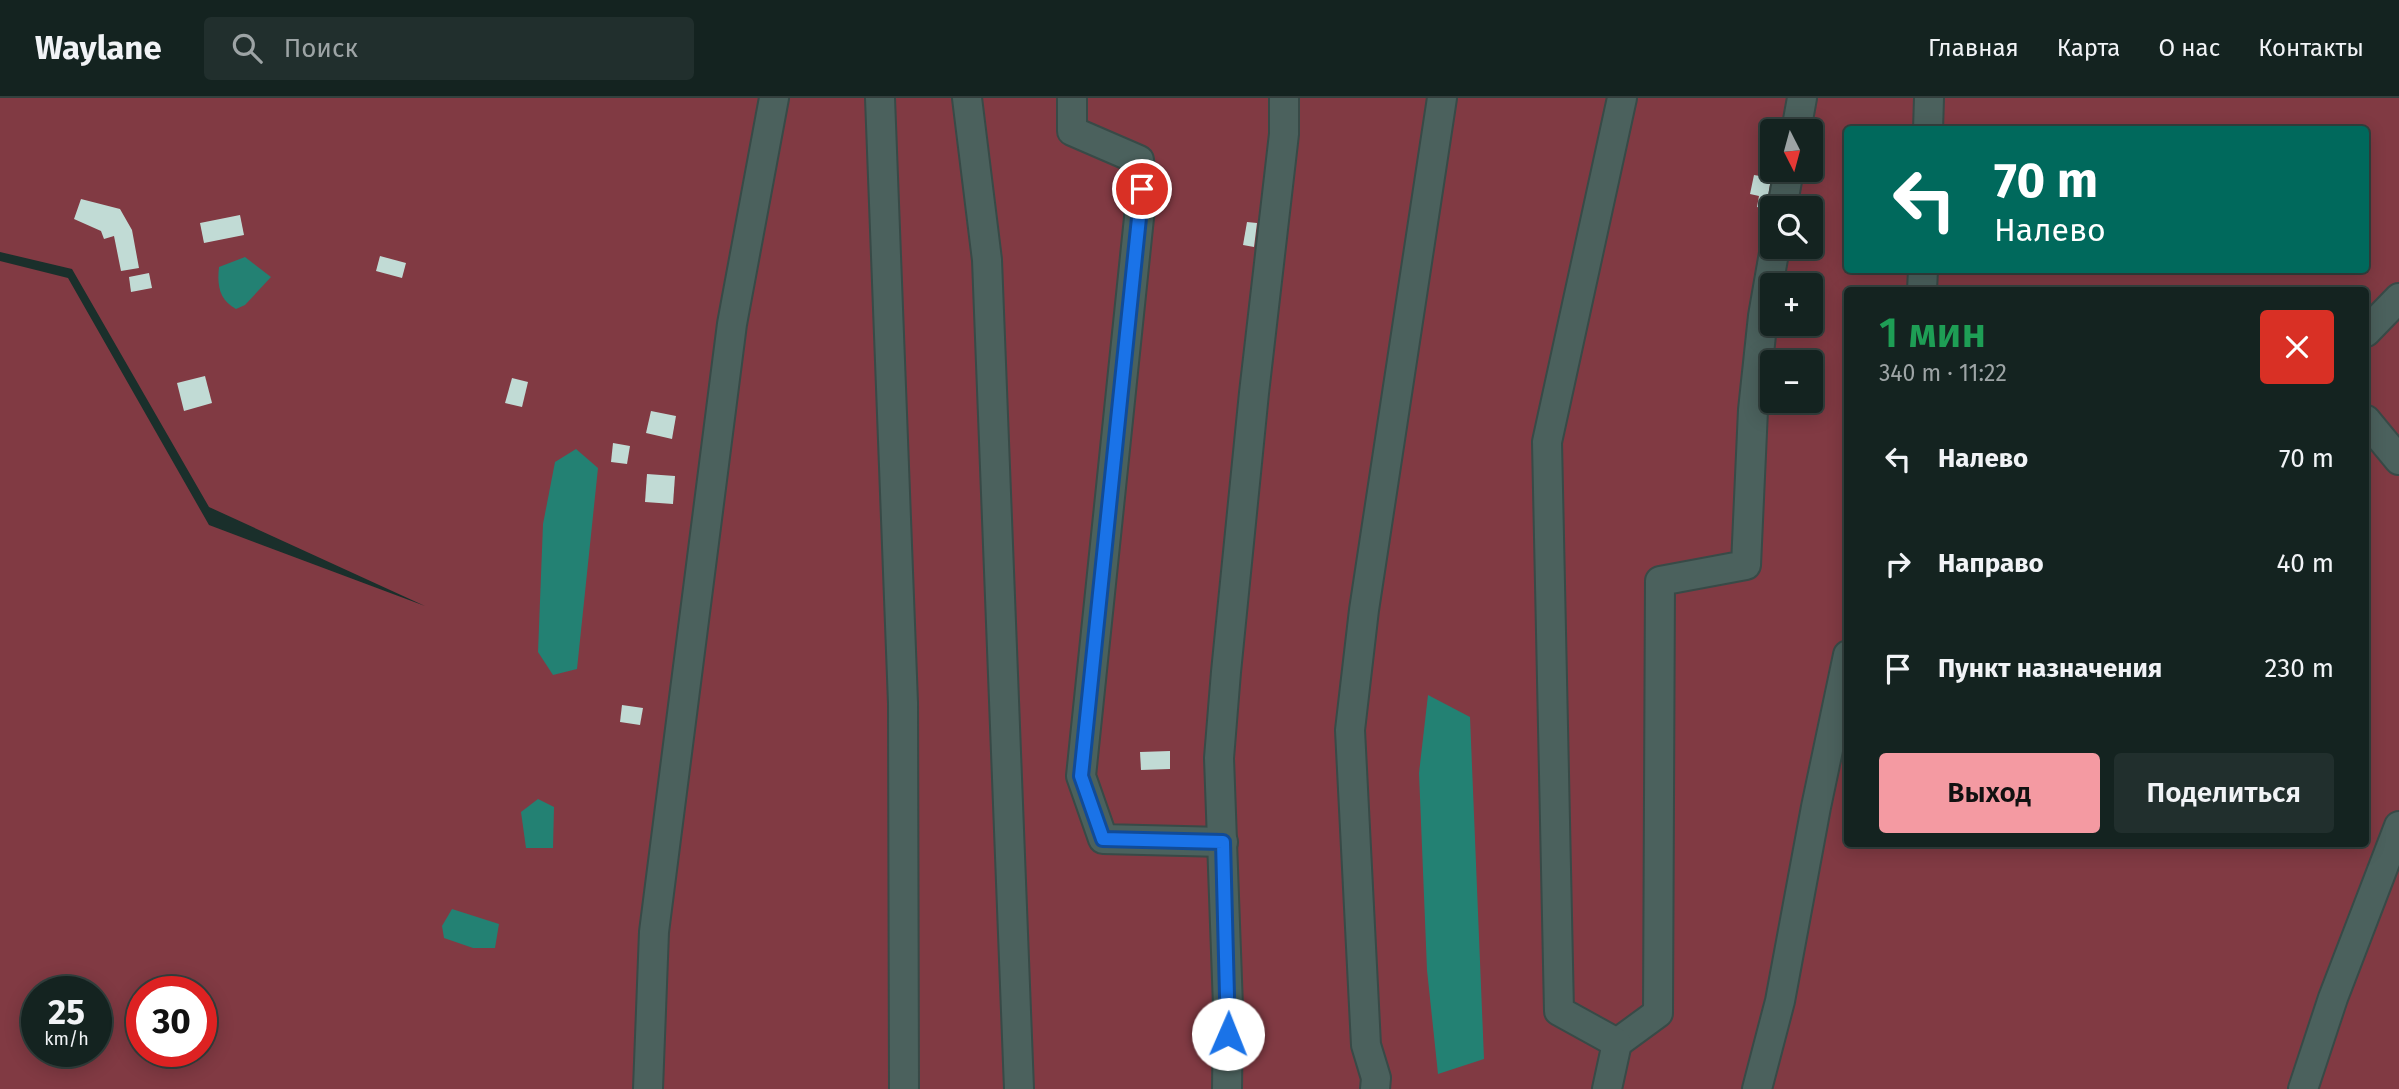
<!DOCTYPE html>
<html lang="ru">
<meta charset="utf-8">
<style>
body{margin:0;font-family:"Fira Sans",sans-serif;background:#212f2d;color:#f1f3f6;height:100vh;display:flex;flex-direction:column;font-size:26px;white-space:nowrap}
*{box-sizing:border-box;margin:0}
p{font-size:23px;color:#9da4a5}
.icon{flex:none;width:38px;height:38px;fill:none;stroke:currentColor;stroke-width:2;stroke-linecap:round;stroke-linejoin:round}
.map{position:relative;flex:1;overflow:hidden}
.drawer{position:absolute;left:1844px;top:189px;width:525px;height:560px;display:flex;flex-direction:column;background:#142320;border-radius:7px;box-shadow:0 4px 18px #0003,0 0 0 2px #33403e}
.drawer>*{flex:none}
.guide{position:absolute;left:1844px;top:28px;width:525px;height:147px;border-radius:7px;box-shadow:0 4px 18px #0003,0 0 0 2px #33403e;background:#00695c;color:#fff;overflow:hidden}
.needle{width:46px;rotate:174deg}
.tools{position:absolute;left:1760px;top:21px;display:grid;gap:14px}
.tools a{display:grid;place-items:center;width:63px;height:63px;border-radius:7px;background:#142320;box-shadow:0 4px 18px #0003,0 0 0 2px #33403e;font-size:35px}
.speed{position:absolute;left:21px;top:878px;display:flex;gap:14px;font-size:35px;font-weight:700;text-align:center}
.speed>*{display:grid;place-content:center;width:91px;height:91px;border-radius:50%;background:#142320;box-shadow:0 4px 18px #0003,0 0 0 2px #33403e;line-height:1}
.speed small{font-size:18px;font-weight:400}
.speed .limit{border:10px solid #d22;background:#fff;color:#111}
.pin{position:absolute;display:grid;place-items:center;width:60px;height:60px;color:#fff;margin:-30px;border:4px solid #fff;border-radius:50%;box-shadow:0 2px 7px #0007}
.me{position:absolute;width:77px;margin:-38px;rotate:1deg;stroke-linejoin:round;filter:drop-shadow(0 0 5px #0008)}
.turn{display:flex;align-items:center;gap:24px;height:147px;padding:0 35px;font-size:32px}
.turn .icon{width:91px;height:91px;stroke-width:2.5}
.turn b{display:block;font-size:49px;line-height:60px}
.round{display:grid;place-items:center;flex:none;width:74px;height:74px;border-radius:7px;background:#212f2d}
.head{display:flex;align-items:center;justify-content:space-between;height:119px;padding:0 35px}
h1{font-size:42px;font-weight:600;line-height:52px;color:#1e9e55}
.button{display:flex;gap:14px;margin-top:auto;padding:14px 35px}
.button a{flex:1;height:80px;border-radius:7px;background:#f49aa2;color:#111;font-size:28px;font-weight:600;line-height:80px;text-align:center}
.button a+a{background:#212f2d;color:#f1f3f6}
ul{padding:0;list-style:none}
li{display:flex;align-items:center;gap:21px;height:105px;padding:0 35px}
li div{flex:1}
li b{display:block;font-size:26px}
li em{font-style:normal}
header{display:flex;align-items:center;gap:42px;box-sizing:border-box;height:98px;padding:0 35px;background:#142320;border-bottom:2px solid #33403e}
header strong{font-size:33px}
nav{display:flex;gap:38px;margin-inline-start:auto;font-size:24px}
.search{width:490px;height:63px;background:#212f2d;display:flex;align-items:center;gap:18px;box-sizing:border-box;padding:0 24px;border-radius:7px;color:#9da4a5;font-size:26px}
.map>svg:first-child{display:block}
.green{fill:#813a43;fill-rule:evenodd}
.water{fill:#238173}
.building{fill:#c1dbd5}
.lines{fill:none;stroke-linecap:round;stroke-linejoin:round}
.minor-casing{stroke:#384a47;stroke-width:32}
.minor{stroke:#4b615d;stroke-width:28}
.route-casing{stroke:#114b97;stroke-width:18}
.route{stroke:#1a73e8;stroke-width:12}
</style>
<header>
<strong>Waylane</strong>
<div class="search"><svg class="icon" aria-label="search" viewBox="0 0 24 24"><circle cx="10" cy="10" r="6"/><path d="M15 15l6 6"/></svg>Поиск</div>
<nav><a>Главная</a><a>Карта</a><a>О нас</a><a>Контакты</a></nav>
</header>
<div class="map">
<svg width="2399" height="991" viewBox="0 0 2399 991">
<rect width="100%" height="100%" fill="#1a2f2b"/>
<!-- green -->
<path class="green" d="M 0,0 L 2399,0 L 2399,991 L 0,991 L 0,163 L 68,180 L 209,427 L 425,508 L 209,409 L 72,171 L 0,154 ZM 1848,32 L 2366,32 L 2366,172 L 1848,172 ZM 1773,33 L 1811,33 L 1811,72 L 1773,72 ZM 1773,110 L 1811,110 L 1811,149 L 1773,149 ZM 1773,187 L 1811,187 L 1811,226 L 1773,226 ZM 1848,192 L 2366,192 L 2366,746 L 1848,746 ZM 1773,264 L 1811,264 L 1811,303 L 1773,303 ZM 37,894 L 96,894 L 96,954 L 37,954 ZM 142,894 L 201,894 L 201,954 L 142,954 Z"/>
<!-- water -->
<g class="water">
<path d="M 245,159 L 271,179 L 245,207 L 236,211 C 219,202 217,187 219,169 Z"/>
<polygon points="576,351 598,370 577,571 553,577 538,554 543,426 555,364"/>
<polygon points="1428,597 1470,619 1484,961 1438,976 1427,872 1419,675"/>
<polygon points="538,701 554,709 553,750 526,750 521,714"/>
<polygon points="452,811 499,826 495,850 473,850 444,840 442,828"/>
</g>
<!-- building -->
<g class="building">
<polygon points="1754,77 1771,80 1766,111 1757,109 1759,98 1750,96"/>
<polygon points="81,101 120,111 132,132 139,170 121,173 114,138 104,141 101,133 74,121"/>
<polygon points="240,117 244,137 204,145 200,125"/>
<polygon points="1247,124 1257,125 1254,149 1243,147"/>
<polygon points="380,158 406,165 402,180 376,173"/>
<polygon points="149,175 152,190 131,194 129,179"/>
<polygon points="205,278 212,305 184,313 177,285"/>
<polygon points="512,280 528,284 522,309 505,305"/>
<polygon points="651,313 676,318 672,341 646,335"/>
<polygon points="613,345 630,348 627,366 611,364"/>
<polygon points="647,376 675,378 673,406 645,404"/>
<polygon points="622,607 643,610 640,627 620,624"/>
<polygon points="1170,653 1170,671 1141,672 1140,654"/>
</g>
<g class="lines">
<defs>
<g id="minor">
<polyline points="880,0 903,605 904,991"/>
<polyline points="967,0 987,162 1019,991"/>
<polyline points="1072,0 1072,33 1139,62 1142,91 1081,678 1103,741 1223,744"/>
<polyline points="1928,32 1929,0"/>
<polyline points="1796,33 1802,0"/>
<polyline points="1782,110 1789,72"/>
<polyline points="1922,192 1923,172"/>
<polyline points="2366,234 2399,200"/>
<polyline points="2366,322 2399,362"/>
<polyline points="1617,945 1658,915 1660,483 1746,467 1753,312 1763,218 1775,149"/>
<polyline points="648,991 654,834 732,226 774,0"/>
<polyline points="1227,991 1228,909 1219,660 1226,574 1254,295 1284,36 1284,0"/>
<polyline points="1375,991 1376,980 1366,947 1350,632 1364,512 1442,0"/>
<polyline points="1607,991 1617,945 1559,913 1547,344 1622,0"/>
<polyline points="1757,991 1780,903 1816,709 1848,557"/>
<polyline points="2303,991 2333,900 2399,728"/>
</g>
</defs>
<!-- minor casing -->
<use href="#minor" class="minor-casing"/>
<!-- minor -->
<use href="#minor" class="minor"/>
</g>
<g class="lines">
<defs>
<polyline id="route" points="1142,91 1081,678 1103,741 1223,744 1228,936"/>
</defs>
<!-- route casing -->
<use href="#route" class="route-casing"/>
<!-- route -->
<use href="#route" class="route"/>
</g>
</svg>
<div class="tools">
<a><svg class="needle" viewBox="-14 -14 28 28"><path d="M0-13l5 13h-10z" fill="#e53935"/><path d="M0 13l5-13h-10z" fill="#9da4a5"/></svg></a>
<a><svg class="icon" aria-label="search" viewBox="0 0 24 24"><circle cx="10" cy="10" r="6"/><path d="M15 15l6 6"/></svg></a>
<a>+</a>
<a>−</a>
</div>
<div class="speed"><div>25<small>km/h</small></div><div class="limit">30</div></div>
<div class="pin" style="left:1142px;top:91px;background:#d93025"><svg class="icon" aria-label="arrive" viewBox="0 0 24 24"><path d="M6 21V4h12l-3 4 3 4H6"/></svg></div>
<svg class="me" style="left:1228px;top:936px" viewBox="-20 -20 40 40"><circle r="19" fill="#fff"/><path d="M0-13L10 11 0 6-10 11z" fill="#1a73e8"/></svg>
<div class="guide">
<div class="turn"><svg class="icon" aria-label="left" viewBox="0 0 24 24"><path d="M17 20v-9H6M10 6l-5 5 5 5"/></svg><div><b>70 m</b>Налево</div></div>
</div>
<section class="drawer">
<div class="head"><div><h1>1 мин</h1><p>340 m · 11:22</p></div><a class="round" style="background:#d93025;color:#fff"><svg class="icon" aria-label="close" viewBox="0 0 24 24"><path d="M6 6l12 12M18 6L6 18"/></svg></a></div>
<ul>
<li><svg class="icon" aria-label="left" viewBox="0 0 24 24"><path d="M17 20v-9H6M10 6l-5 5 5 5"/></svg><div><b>Налево</b></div><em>70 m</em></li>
<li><svg class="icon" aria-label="right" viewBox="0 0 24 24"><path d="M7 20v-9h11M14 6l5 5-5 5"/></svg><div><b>Направо</b></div><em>40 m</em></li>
<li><svg class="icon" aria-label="arrive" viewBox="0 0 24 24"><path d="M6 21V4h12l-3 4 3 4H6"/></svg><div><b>Пункт назначения</b></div><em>230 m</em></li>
</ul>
<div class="button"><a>Выход</a><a>Поделиться</a></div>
</section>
</div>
